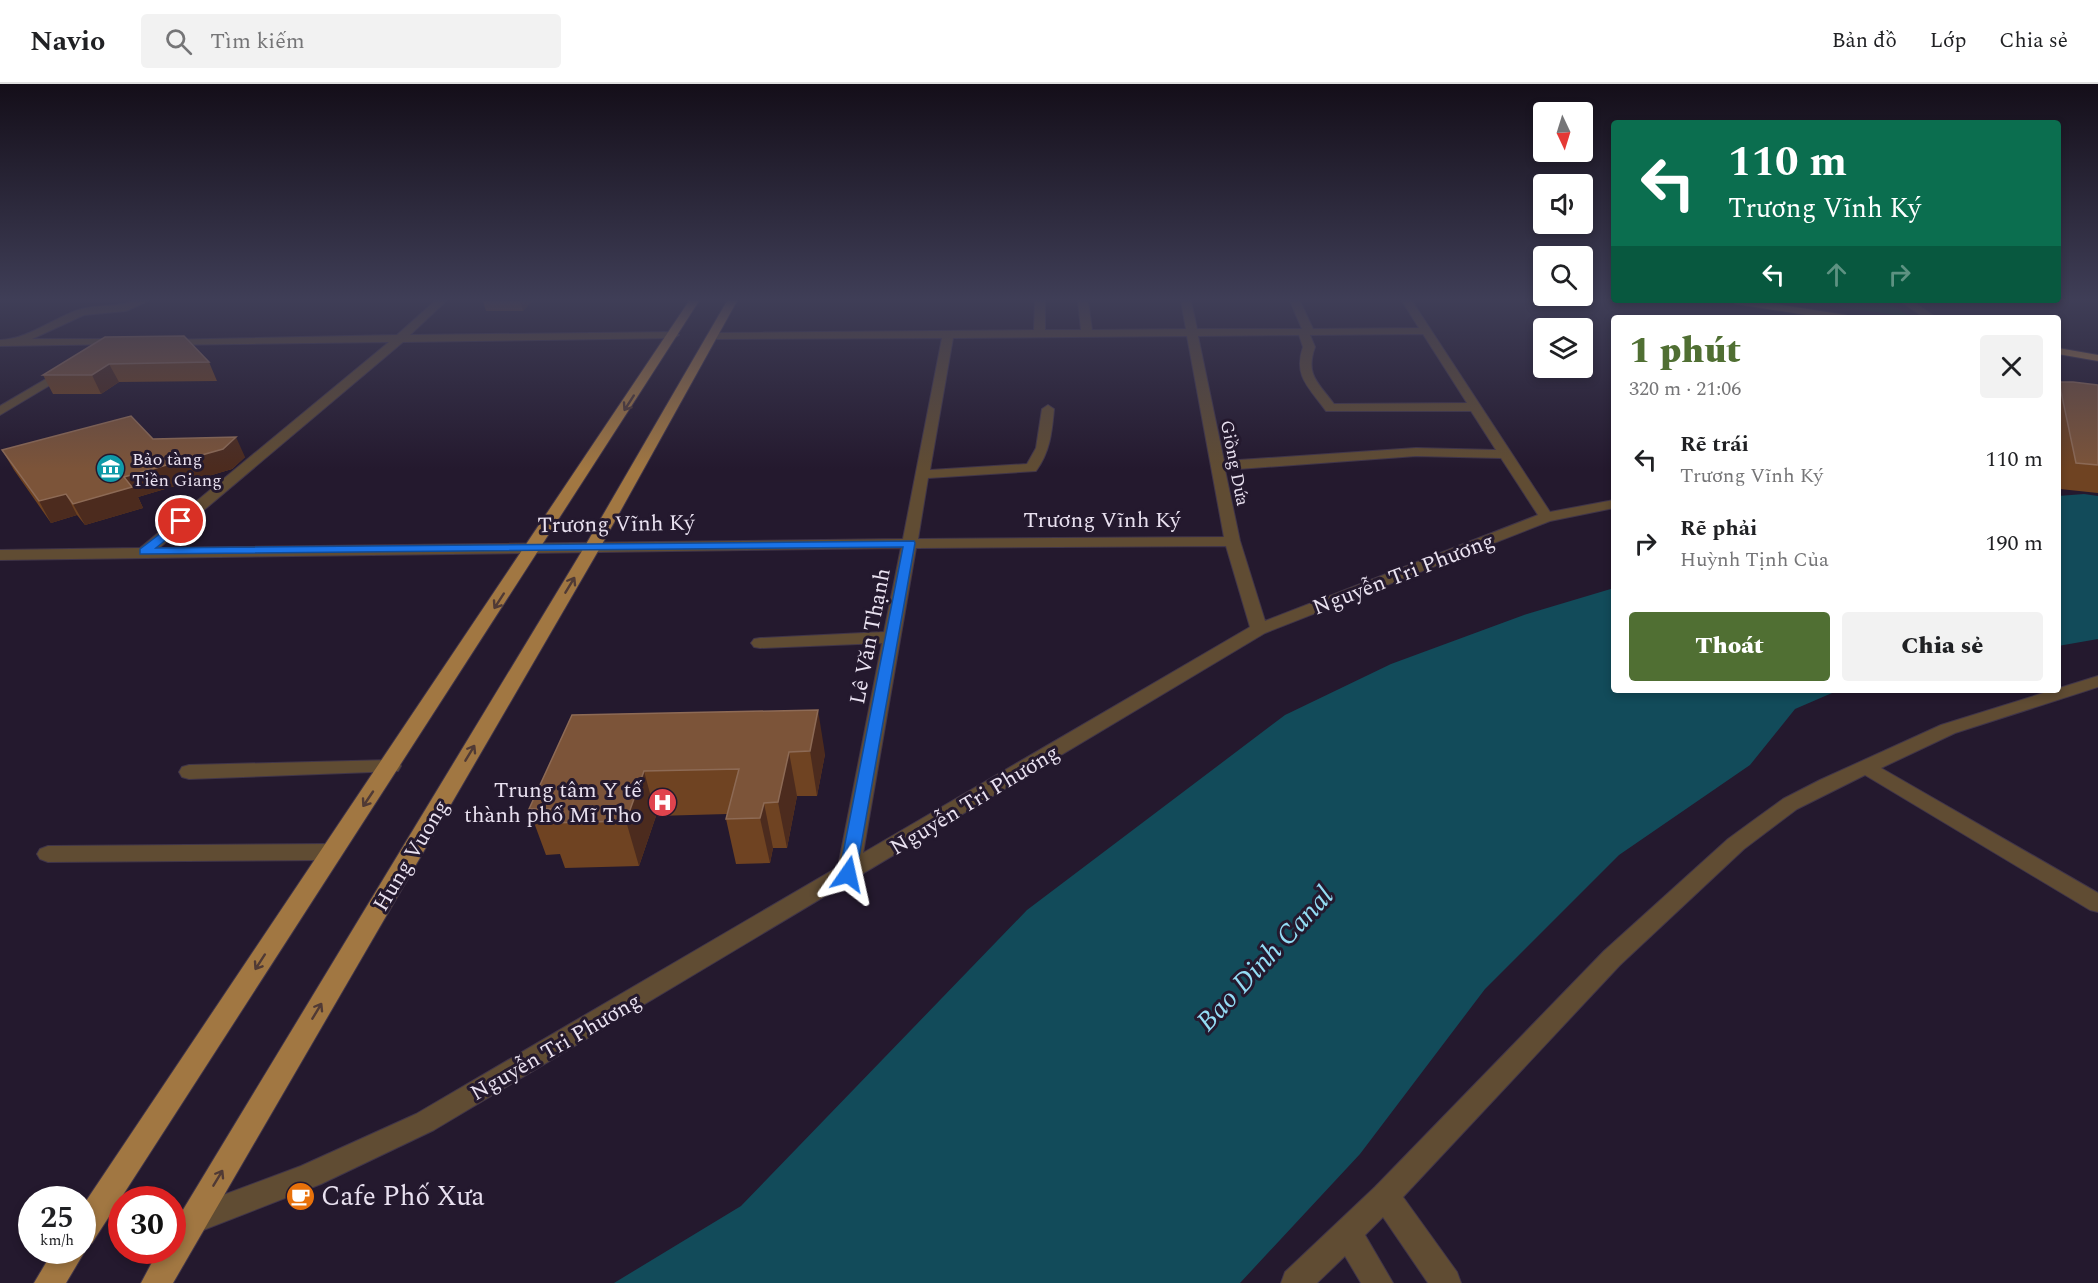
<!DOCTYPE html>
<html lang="vi">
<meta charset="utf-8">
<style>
body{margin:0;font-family:Spectral,serif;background:#f2f2f2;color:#202124;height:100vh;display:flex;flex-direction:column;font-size:22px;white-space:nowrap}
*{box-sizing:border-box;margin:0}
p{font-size:20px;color:#757577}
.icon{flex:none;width:33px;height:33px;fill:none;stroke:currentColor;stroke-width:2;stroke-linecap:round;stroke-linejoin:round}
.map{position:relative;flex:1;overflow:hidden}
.drawer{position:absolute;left:1611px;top:231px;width:450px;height:378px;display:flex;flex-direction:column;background:#fff;border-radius:6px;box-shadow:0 3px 9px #0003}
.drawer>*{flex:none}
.guide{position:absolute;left:1611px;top:36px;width:450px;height:183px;border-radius:6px;box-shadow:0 3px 9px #0003;background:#0b6e4f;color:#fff;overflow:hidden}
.needle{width:39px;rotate:176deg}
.buttons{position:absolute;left:1533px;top:18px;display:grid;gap:12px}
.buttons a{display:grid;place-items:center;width:60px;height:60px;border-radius:6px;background:#fff;box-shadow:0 3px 9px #0003;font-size:30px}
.speed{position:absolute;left:18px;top:1102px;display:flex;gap:12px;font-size:30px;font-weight:700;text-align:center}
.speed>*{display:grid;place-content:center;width:78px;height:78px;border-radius:50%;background:#fff;box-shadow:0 3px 9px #0003;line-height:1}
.speed small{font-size:15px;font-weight:400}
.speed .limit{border:9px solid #d22;background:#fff;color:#111}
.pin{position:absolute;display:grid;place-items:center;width:51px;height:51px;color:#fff;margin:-26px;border:3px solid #fff;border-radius:50%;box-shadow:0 2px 6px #0007}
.me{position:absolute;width:66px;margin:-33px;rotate:11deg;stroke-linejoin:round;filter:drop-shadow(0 0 4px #0008)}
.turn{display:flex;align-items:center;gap:21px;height:126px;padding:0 18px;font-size:27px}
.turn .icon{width:78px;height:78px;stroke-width:2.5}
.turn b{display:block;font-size:42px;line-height:51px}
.lanes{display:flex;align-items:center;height:57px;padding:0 18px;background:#0003;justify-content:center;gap:30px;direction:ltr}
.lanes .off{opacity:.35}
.round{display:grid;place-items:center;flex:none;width:63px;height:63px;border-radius:6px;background:#f2f2f2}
.overview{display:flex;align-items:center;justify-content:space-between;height:102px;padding:0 18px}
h1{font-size:36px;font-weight:800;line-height:45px;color:#506f33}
.button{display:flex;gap:12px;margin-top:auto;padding:12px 18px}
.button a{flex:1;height:69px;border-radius:6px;background:#506f33;color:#fff;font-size:24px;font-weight:800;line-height:69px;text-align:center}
.button a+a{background:#f2f2f2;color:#202124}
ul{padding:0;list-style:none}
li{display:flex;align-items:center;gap:18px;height:84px;padding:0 18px}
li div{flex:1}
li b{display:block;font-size:22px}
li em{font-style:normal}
header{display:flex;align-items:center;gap:36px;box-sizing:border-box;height:84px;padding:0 30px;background:#fff;border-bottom:2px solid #e0e0e0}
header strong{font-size:28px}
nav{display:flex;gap:33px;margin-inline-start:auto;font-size:21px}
.search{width:420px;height:54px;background:#f2f2f2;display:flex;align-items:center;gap:15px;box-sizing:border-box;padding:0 21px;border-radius:6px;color:#757577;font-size:22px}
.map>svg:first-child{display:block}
.green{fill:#00421d}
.water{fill:#124b5a}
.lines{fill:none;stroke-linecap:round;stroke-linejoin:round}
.minor-casing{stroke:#403549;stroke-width:2}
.major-casing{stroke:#403549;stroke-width:2}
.minor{fill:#604c33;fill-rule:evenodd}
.major{fill:#a17742;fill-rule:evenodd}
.wall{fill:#6f4322}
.shaded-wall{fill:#4c2b1e}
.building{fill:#7c5439;stroke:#8d6a55;stroke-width:1.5}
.oneway{stroke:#503a35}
.route{fill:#1a73e8;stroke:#114b97;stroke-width:1.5}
.labels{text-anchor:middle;stroke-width:6;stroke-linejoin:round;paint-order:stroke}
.far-poi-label{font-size:18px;fill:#e9e1f0;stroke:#24192e;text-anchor:start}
.far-street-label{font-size:18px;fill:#e9e1f0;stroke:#24192e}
.street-label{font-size:22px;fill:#e9e1f0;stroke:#24192e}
.poi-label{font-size:22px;fill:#e9e1f0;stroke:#24192e;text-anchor:end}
.near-poi-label{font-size:27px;fill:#e9e1f0;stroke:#24192e;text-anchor:start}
.near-water-label{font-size:28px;font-style:italic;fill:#93dcf4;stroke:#24192e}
</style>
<header>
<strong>Navio</strong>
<div class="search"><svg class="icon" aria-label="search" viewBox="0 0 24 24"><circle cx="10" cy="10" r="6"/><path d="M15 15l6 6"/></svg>Tìm kiếm</div>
<nav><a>Bản đồ</a><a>Lớp</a><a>Chia sẻ</a></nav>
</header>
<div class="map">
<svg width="2098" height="1199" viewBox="0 0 2098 1199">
<rect width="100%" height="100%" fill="#24192e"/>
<!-- green -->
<polygon class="green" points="1799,217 1885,217 1910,233"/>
<!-- water -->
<g class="water">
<polygon points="2084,410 2098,412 2098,555 2058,562 2058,412"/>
<polygon points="1614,504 1614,606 1839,606 1795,625 1750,681 1619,771 1485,905 1360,1070 1240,1199 614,1199 741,1122 1027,826 1285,631 1391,580 1527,530"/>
</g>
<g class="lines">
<defs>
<g id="minor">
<path d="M 134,217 L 148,217 L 126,227 L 84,231 L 32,255 L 120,255 L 124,256 L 124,260 L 0,262 L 0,256 C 28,255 52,235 78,226 C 96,220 116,224 134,217 Z"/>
<path d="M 435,217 L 446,217 L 410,251 L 674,248 L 679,251 L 674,254 L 403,258 L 159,464 L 903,455 L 942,254 L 713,255 L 707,252 L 713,249 L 1034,246 L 1035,217 L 1045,217 L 1045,246 L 1081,246 L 1078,217 L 1088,217 L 1092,246 L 1186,245 L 1181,217 L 1191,217 L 1197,245 L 1302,245 L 1290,217 L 1300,217 L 1313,245 L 1419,244 L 1402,217 L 1412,217 L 1550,428 L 1614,416 L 1614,424 L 1550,437 L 1265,549 L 434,1046 L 321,1100 L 193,1150 L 183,1146 L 179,1136 L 183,1126 L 301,1082 L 416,1030 L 838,783 L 882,559 L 760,564 L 754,563 L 751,559 L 754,555 L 760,554 L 884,548 L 901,464 L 0,476 L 0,466 L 140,464 L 389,258 L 166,261 L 162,260 L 162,256 L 397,251 ZM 1423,250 L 1467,319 L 1334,320 C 1318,298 1305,291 1315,263 L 1310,251 ZM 1299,251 L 1303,263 C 1293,292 1309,303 1326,327 L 1471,327 L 1496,366 L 1416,364 L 1224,377 L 1198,252 ZM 1187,252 L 1224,453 L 918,455 L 928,394 L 1036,387 C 1050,368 1052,348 1054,325 L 1048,321 L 1042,325 L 1036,364 L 1027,380 L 930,386 L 953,254 ZM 1416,372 L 1501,374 L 1538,431 L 1265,537 L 1240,457 L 1225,386 ZM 1226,462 L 1250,543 L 863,769 L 916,464 Z"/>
<polygon points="1900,217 1912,217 1937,234 1925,234"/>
<polygon points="68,282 74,286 72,288 0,331 0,322"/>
<polygon points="2098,592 2098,603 1955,649 1881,684 2098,809 2098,828 2090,826 1865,691 1797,725 1744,765 1620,881 1403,1113 1457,1188 1461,1199 1428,1199 1383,1133 1365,1151 1393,1199 1361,1199 1345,1172 1317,1199 1281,1199 1285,1188 1375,1103 1604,867 1728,755 1754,736 1783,715 1820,696 1941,641"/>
<polygon points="391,676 398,677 401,682 398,687 189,695 182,693 179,688 182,683 189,681"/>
<polygon points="332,760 340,763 343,768 340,773 332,776 48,778 40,775 37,770 40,765 48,762"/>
</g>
<g id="major">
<polygon points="689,217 699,217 92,1159 83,1163 85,1167 66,1199 34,1199 53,1167 82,1167 82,1123"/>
<polygon points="727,217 737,217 601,462 173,1199 141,1199 158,1167 172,1167 172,1144 585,462"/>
<polygon points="1731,217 1756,217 1846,231 1851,234 1825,234 1736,220"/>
<polygon points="2058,264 2098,271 2098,277 2058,270"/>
</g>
</defs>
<!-- minor casing -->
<use href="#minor" class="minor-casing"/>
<!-- major casing -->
<use href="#major" class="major-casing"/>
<!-- minor -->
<use href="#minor" class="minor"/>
<!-- major -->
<use href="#major" class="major"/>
</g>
<!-- wall -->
<g class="wall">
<polygon points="483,217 532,217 523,227 486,227"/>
<polygon points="105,253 209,278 217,297 119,298 101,310 53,310 43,291"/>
<polygon points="2059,298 2098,301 2098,409 2060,405 2058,393 2058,300"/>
<polygon points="153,355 245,373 232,385 138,413 143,424 85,441 77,431 51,439 14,386 2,366"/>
<polygon points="572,631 825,670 817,712 797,712 787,764 773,764 770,779 736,780 726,735 727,730 656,732 639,782 565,784 560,770 546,771 529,725"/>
</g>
<!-- shaded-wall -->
<g class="shaded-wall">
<polygon points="520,217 532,217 523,227"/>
<polygon points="109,280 119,298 101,310 92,291"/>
<polygon points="236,353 245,373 232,385 138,413 143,424 85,441 73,420 124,393"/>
<polygon points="66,410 77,431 51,439 39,417"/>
<polygon points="818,626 825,670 817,712 810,667"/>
<polygon points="789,668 797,712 787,764 778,718"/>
<polygon points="644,687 656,732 639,782 626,737"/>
<polygon points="764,719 773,764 770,779 760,734"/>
</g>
<!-- building -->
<g class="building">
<polygon points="184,252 209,278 109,280 92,291 43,291 105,253"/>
<polygon points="2059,298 2073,298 2098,301 2098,381 2076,379"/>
<polygon points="131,332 153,355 236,353 223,365 124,393 132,403 73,420 66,410 39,417 2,366"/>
<polygon points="818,626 810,667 789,668 778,718 764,719 760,734 726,735 739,685 644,687 626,737 549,739 555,725 529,725 572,631"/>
</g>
<!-- one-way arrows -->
<defs><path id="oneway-shaft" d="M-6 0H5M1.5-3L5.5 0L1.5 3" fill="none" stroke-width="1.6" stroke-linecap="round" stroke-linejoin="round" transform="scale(1.5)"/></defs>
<g class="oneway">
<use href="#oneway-shaft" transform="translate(629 319) rotate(123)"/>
<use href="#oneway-shaft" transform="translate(570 501) rotate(-59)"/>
<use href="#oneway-shaft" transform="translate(499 517) rotate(123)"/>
<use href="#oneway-shaft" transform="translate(470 669) rotate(-59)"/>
<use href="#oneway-shaft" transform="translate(368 715) rotate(124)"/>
<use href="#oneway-shaft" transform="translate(260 878) rotate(123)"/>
<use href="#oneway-shaft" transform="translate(317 927) rotate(-59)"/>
<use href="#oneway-shaft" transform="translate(218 1094) rotate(-59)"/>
</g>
<!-- sky -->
<linearGradient id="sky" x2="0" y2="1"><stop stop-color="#140e19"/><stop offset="0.56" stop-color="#3f3e57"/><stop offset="1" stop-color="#3f3e57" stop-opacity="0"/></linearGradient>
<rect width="2098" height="385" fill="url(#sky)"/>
<!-- route -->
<polygon class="route" points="181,434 187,437 185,440 156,464 914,457 915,459 856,790 853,794 842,794 839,790 903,463 140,470 140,465"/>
<!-- icons -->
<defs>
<symbol id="museum-disc" viewBox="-11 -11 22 22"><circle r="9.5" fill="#0f9aa8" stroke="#24192e"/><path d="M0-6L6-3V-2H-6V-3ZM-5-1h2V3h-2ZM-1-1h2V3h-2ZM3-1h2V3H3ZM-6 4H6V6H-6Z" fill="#fff"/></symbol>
<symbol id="hospital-disc" viewBox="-11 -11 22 22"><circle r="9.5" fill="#e0444e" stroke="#24192e"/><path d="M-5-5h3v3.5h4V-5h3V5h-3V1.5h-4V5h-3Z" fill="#fff"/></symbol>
<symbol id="cafe-disc" viewBox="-11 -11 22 22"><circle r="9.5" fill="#e8710a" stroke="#24192e"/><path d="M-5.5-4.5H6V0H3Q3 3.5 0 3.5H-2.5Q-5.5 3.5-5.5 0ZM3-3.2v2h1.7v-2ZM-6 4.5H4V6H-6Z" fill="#fff"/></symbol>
</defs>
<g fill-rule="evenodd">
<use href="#museum-disc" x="94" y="368" width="33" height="33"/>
<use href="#hospital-disc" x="646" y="702" width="33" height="33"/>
<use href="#cafe-disc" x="284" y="1096" width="33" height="33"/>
</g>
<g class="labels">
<!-- far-poi labels -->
<g class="far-poi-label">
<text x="132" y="381">Bảo tàng<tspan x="132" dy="21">Tiền Giang</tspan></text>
</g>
<!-- far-street labels -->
<g class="far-street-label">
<text transform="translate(1235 379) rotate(79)" y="6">Giồng Dứa</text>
</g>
<!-- street labels -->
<g class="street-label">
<text x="1102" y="443">Trương Vĩnh Ký</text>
<text transform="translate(616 439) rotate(-1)" y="8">Trương Vĩnh Ký</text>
<text transform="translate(1403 489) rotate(-21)" y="8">Nguyễn Tri Phương</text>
<text transform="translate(869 552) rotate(-79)" y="8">Lê Văn Thạnh</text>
<text transform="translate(974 715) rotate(-31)" y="8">Nguyễn Tri Phương</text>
<text transform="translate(410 771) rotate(-59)" y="8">Hung Vuong</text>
<text transform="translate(555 962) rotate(-30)" y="8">Nguyễn Tri Phương</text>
</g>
<!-- poi labels -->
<g class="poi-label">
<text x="642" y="713">Trung tâm Y tế<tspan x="642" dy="25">thành phố Mĩ Tho</tspan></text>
</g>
<!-- near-poi labels -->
<g class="near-poi-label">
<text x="321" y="1121">Cafe Phố Xưa</text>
</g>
<!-- near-water labels -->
<g class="near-water-label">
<text transform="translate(1264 874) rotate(-47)" y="10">Bao Dinh Canal</text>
</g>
</g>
</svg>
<div class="buttons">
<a><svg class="needle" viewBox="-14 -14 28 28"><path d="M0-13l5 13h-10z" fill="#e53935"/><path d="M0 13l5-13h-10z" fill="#757577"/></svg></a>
<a><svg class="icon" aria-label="sound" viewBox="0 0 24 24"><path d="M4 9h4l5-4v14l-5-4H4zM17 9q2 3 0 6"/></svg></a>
<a><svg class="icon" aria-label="search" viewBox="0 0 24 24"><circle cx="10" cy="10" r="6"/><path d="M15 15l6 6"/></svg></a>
<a><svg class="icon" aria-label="layers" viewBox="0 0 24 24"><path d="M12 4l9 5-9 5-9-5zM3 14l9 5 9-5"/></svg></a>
</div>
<div class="speed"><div>25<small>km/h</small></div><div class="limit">30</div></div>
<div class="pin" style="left:181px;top:437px;background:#d93025"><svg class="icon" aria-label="arrive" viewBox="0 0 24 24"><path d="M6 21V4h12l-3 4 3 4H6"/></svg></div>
<svg class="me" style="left:848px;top:790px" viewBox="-20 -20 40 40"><path d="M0-17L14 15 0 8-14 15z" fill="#1a73e8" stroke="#fff" stroke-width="4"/></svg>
<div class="guide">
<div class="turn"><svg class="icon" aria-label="left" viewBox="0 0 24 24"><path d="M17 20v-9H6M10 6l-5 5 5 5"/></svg><div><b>110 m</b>Trương Vĩnh Ký</div></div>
<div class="lanes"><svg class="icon" aria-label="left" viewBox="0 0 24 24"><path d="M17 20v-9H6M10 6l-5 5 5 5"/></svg><svg class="icon off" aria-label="ahead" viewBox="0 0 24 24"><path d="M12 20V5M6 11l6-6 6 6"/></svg><svg class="icon off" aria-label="right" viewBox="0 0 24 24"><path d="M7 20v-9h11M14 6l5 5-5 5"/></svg></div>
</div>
<section class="drawer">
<div class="overview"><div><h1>1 phút</h1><p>320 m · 21:06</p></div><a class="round"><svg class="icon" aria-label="close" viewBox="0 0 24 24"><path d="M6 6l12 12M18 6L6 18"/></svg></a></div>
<ul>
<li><svg class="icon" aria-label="left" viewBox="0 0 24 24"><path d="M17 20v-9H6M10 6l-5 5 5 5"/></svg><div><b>Rẽ trái</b><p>Trương Vĩnh Ký</p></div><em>110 m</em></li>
<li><svg class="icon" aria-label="right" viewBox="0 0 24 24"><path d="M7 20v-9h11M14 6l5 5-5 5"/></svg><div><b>Rẽ phải</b><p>Huỳnh Tịnh Của</p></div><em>190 m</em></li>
</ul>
<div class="button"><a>Thoát</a><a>Chia sẻ</a></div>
</section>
</div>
